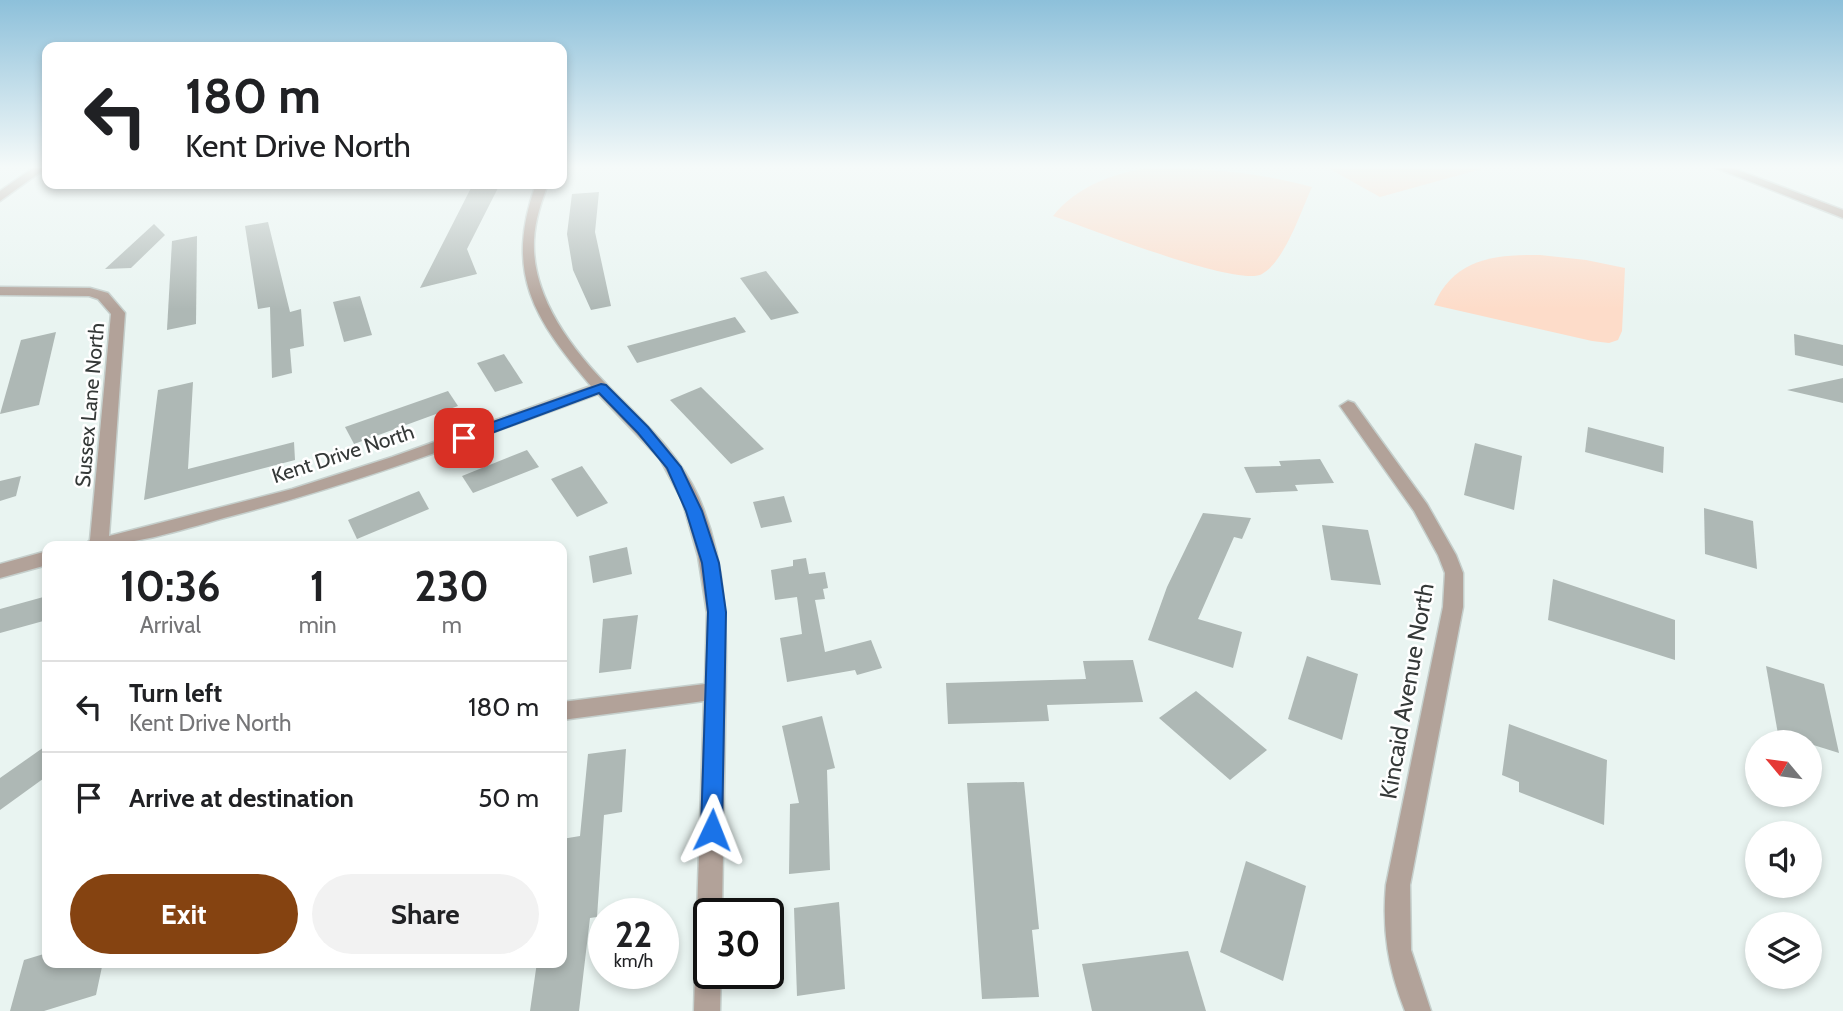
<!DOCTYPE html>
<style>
body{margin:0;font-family:Cabin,sans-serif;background:#f2f2f2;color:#202124;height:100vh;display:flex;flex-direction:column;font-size:26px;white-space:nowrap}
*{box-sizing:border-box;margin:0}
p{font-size:23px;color:#757577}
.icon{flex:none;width:38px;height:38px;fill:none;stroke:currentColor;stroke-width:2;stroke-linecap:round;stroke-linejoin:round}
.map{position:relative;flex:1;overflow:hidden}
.side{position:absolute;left:42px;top:541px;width:525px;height:427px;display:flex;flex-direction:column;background:#fff;border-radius:14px;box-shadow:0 4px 10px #0003}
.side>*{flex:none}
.hud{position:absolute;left:42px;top:42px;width:525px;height:147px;border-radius:14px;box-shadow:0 4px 10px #0003;background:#fff;color:#202124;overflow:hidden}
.needle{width:46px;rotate:299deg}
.fabs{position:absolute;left:1745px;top:730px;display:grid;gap:14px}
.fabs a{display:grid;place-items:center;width:77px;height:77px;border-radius:50%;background:#fff;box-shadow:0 4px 10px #0003;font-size:35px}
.speed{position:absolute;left:588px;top:898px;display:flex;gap:14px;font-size:35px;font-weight:700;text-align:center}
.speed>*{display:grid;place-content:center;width:91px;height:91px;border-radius:50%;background:#fff;box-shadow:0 4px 10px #0003;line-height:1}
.speed small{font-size:18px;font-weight:400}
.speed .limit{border:4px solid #111;border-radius:10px;background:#fff;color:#111}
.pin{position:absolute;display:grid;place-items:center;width:60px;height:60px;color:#fff;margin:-30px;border-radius:14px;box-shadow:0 4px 10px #0006}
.me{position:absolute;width:77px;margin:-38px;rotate:2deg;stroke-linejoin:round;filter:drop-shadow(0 0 5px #0008)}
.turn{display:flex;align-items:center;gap:24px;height:147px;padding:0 28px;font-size:32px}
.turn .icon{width:91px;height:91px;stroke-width:2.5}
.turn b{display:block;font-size:49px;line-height:60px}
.eta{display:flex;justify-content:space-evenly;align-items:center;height:119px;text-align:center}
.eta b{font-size:42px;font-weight:800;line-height:49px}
.button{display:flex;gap:14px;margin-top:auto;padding:14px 28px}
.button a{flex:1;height:80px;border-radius:42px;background:#854311;color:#fff;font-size:28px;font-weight:800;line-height:80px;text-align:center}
.button a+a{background:#f2f2f2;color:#202124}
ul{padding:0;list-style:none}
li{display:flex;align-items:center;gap:21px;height:91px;padding:0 28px;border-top:2px solid #e0e0e0}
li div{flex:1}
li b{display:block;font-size:26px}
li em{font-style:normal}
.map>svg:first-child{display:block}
.green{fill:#fddcc9}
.building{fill:#aeb8b5}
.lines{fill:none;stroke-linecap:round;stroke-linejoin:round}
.minor-casing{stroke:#c5cfcc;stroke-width:3}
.tertiary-casing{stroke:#c5cfcc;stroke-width:3}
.minor{fill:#b2a299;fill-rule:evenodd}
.tertiary{fill:#b2a299;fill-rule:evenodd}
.route{fill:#1a73e8;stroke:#114b97;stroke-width:2}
.labels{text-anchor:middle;stroke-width:5;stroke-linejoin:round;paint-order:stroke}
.street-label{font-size:21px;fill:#353938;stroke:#fff}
.near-street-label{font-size:24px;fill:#353938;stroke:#fff}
</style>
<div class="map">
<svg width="1843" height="1011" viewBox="0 0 1843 1011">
<rect width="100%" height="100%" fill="#e9f4f1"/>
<!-- green -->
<g class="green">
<path d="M 1149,168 C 1205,168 1257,172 1312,187 C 1301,211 1285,261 1262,274 C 1238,288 1086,227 1053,216 C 1076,187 1113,173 1149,168 Z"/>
<polygon points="1328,168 1485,168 1380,197"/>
<path d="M 1540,255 L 1586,260 L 1625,268 L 1622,331 L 1618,340 L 1609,343 L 1592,341 L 1434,305 C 1453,259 1495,254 1540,255 Z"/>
</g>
<!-- building -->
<g class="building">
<polygon points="472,186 499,186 467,249 477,274 420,288"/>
<polygon points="599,192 595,232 611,306 591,310 573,270 567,234 572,194"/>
<polygon points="268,222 290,312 301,309 304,346 290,349 292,373 272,378 270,307 258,309 245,226"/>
<polygon points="154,224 165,235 131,268 105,269"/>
<polygon points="197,236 196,324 167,330 172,241"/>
<polygon points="766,271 799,313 771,320 740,278"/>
<polygon points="360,296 372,335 344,342 333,302"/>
<polygon points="735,317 746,332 637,363 627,346"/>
<polygon points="56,332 39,405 0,414 21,340"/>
<polygon points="1794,334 1843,345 1843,366 1795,355"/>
<polygon points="504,354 523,383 495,392 477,363"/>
<polygon points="1843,378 1843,403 1787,390"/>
<polygon points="193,382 188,469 294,442 295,460 144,500 158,390"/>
<polygon points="701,387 764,449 731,464 670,400"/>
<polygon points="448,391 458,406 354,444 345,427"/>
<polygon points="1588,427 1664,447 1663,473 1585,452"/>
<polygon points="1475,443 1522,456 1514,510 1464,495"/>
<polygon points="527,450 539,467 473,493 462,476"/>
<polygon points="1320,459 1334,483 1295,485 1298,491 1256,493 1244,467 1281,466 1279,461"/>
<polygon points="582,466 608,503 577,517 551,479"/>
<polygon points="21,476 16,496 0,501 0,481"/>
<polygon points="419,491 429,509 357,539 348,520"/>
<polygon points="784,496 792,522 761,528 753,502"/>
<polygon points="1704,508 1753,521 1757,569 1705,554"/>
<polygon points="1203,513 1251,518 1242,539 1234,537 1198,619 1242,632 1233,668 1148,640 1167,587"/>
<polygon points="1322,525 1368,530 1381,585 1331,580"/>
<polygon points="627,547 632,574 593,583 589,556"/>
<polygon points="806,558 809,574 825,572 828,588 823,589 825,599 815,600 825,652 871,640 882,668 857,675 855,670 787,682 780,638 802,634 797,597 775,600 771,570 793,566 793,560"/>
<polygon points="1553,579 1675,620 1675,660 1548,620"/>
<polygon points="47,596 47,620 0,633 0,609"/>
<polygon points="638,615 631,669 599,673 603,619"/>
<polygon points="1307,656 1358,674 1342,740 1288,719"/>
<polygon points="1133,660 1143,702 1047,705 1049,721 948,724 946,683 1086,679 1083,661"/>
<polygon points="1766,666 1824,684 1839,753 1778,734"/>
<polygon points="1196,691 1267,750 1230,780 1159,718"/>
<polygon points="822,716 835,768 827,770 830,870 789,874 790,804 799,803 782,726"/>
<polygon points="1509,724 1607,760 1604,825 1519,792 1519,782 1502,775"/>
<polygon points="47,745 47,776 0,810 0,778"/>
<polygon points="626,749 622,812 604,815 597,917 590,918 579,1011 530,1011 537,962 562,962 562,839 580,836 588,754"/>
<polygon points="1024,782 1039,929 1032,930 1039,997 982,999 967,783"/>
<polygon points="1246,861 1306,886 1283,981 1220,952"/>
<polygon points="839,902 845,989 797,996 794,908"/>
<polygon points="1188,951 1206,1011 1092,1011 1082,964"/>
<polygon points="47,953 47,962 103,962 96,995 44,1011 10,1011 24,960"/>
</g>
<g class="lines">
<defs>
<g id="minor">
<polygon points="33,168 46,168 0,201 0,191"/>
<path d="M 536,184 L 548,184 C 541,203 535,220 534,240 C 531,300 577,356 617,395 C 649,427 680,456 699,498 C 732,575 726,648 725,728 C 724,790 723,852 722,914 L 709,914 L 709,973 L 721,973 L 720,1011 L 694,1011 L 696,938 L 700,929 L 708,926 L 700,923 L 697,914 L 704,701 L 562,720 L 562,702 L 705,684 L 707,613 L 698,556 L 682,500 L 660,459 L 598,394 C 475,439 352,485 224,518 C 178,531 132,546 84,546 L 90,540 L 111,314 L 98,299 L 89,296 L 0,295 L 0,287 L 90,288 L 108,293 L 125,313 L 109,536 L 292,489 L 392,457 L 591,386 C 534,319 504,273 536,184 Z"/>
<path d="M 1348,401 L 1354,403 L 1427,504 L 1456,555 L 1463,573 L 1463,607 L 1410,885 L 1411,950 L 1431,1011 L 1405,1011 C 1388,968 1382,931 1386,885 L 1443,607 L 1445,573 L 1438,555 L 1414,511 L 1340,406 Z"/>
<polygon points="47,551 47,565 0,578 0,564"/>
</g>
<polygon id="tertiary" points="1716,168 1732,168 1843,210 1843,218"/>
</defs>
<!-- minor casing -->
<use href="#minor" class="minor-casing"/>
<!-- tertiary casing -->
<use href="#tertiary" class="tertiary-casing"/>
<!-- minor -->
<use href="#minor" class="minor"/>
<!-- tertiary -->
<use href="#tertiary" class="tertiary"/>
</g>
<!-- sky -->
<linearGradient id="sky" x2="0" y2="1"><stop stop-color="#8dc0da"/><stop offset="0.54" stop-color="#f5faf9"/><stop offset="1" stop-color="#f5faf9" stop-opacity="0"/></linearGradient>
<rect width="1843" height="309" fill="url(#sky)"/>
<!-- route -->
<polygon class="route" points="601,384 606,385 648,427 681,467 702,511 719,563 726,612 722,830 719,837 712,840 704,837 701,830 708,612 702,563 686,511 667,468 638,433 599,393 470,441 464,442 457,438 459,434"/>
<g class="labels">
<!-- street labels -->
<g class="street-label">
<text transform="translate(90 405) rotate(-85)" y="7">Sussex Lane North</text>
<text transform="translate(343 454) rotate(-18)" y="7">Kent Drive North</text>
</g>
<!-- near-street labels -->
<g class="near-street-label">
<text transform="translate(1407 691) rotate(-80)" y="8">Kincaid Avenue North</text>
</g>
</g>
</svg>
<div class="fabs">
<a><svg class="needle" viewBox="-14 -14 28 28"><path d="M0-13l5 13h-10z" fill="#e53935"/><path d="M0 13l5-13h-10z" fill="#757577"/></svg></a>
<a><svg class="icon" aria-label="sound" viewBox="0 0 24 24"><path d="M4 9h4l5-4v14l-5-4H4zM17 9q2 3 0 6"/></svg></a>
<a><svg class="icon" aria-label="layers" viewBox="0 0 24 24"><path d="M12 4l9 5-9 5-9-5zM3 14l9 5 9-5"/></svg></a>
</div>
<div class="speed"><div>22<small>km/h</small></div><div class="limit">30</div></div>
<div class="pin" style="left:464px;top:438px;background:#d93025"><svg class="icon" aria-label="arrive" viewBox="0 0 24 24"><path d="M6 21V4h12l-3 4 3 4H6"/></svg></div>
<svg class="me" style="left:712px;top:830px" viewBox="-20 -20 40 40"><path d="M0-17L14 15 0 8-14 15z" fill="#1a73e8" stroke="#fff" stroke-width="4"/></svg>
<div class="hud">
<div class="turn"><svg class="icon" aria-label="left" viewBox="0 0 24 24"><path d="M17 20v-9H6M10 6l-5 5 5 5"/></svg><div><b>180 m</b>Kent Drive North</div></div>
</div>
<section class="side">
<div class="eta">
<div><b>10:36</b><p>Arrival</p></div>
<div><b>1</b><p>min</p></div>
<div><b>230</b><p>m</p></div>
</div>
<ul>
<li><svg class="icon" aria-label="left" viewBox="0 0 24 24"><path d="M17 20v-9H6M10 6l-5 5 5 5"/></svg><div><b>Turn left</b><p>Kent Drive North</p></div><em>180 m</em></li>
<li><svg class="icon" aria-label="arrive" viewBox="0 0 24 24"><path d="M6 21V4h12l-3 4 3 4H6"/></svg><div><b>Arrive at destination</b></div><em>50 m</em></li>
</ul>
<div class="button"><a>Exit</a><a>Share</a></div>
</section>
</div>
